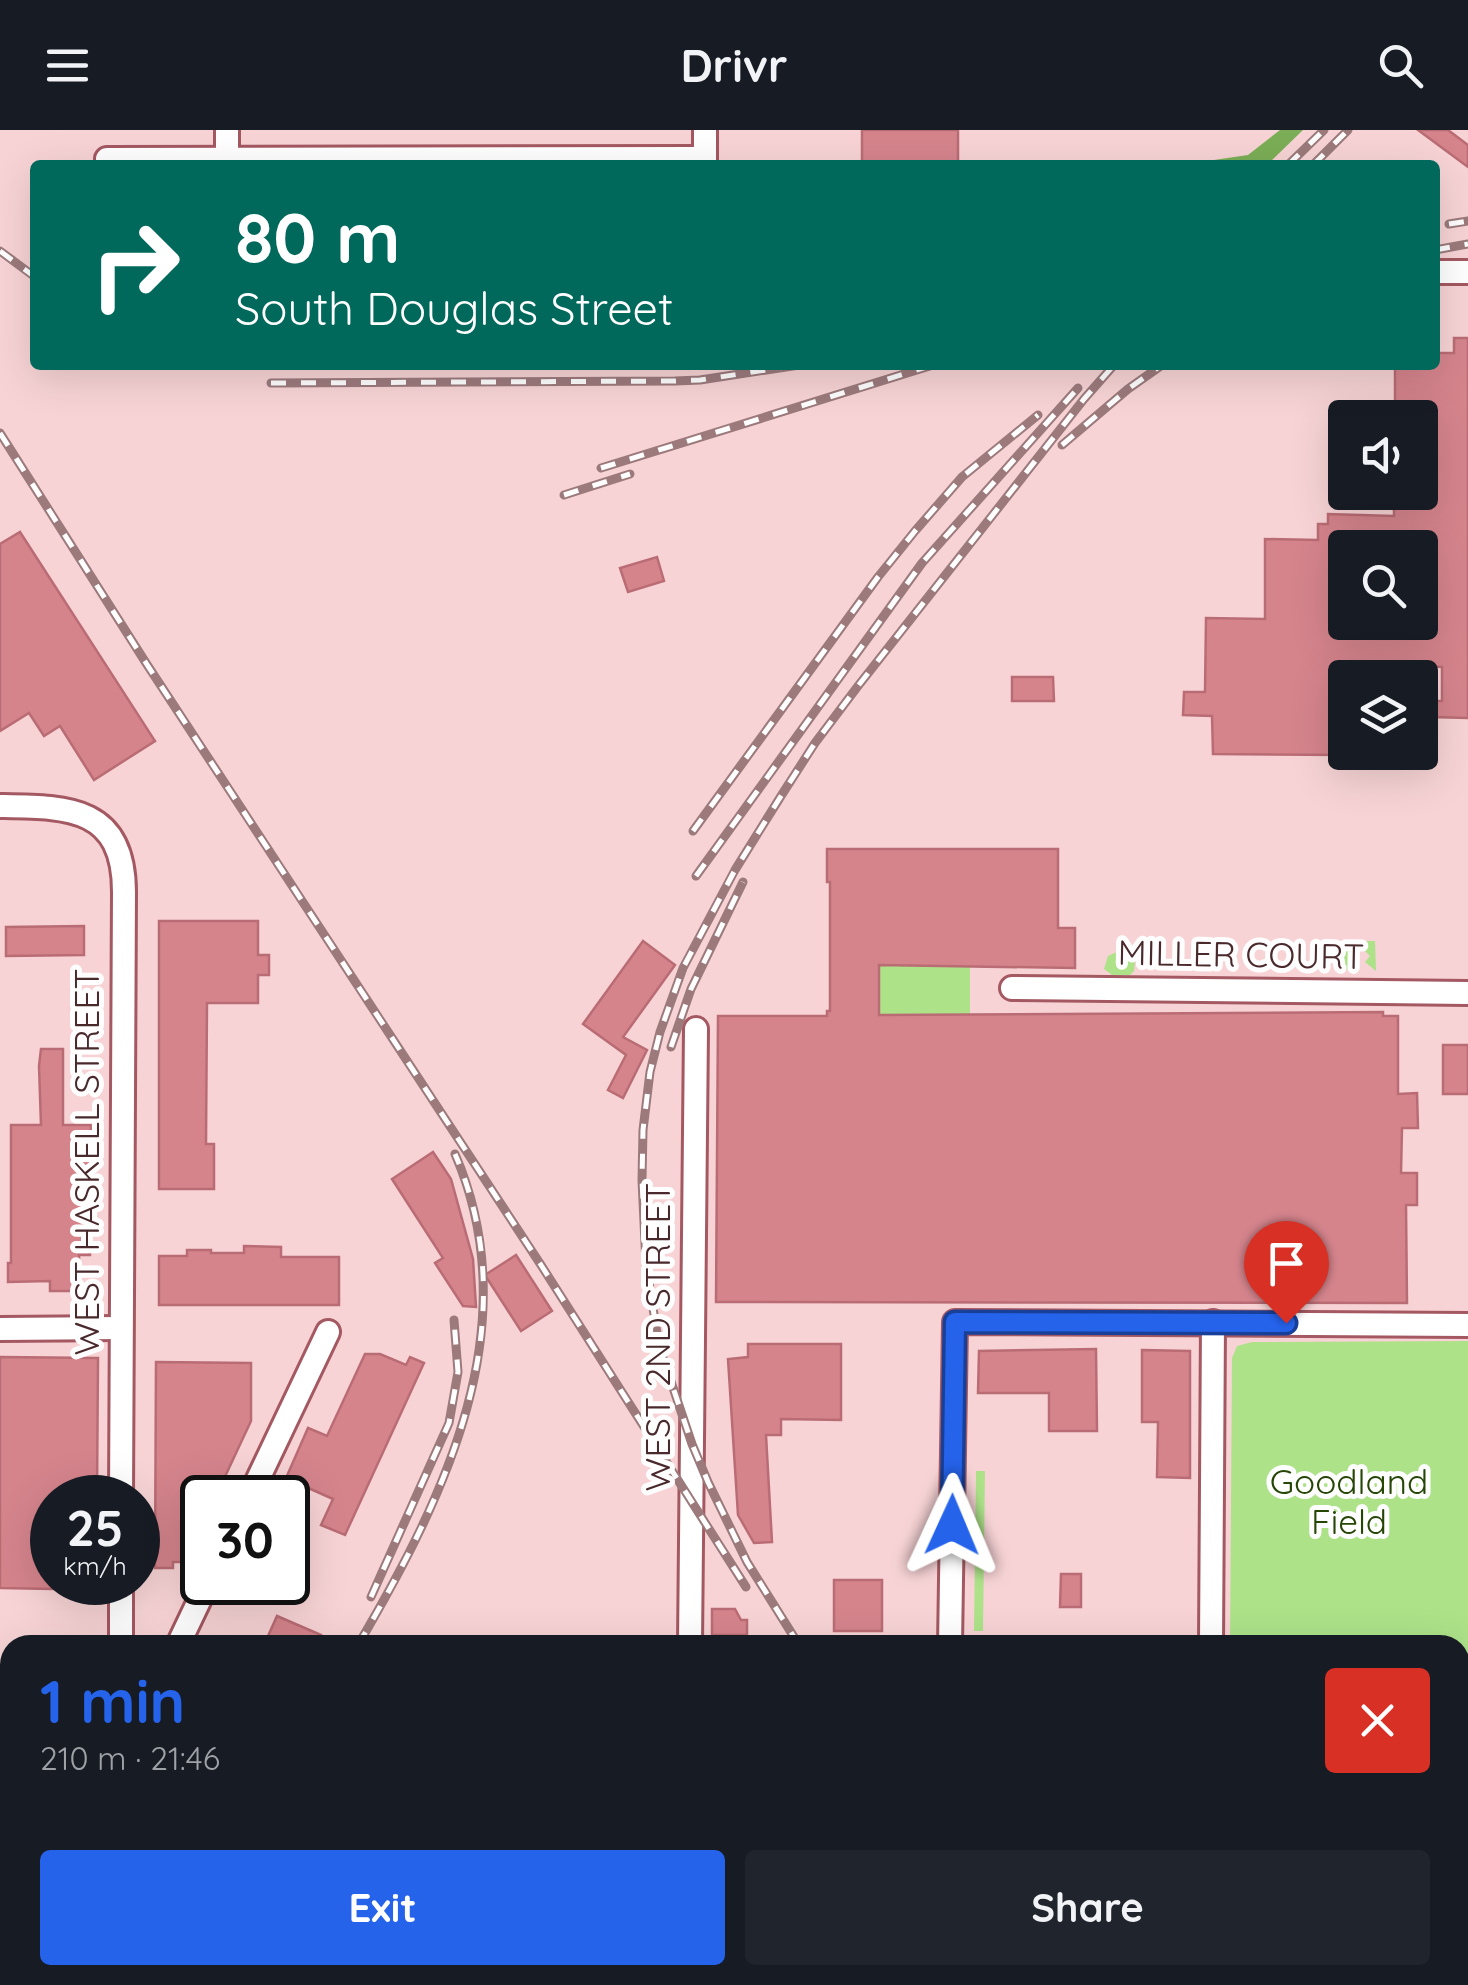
<!DOCTYPE html>
<meta charset="utf-8">
<style>
body{margin:0;font-family:Quicksand,sans-serif;background:#20242c;color:#f1f3f6;height:100vh;display:flex;flex-direction:column;font-size:38px;white-space:nowrap}
*{box-sizing:border-box;margin:0}
p{font-size:32px;color:#9ea1a6}
.icon{flex:none;width:55px;height:55px;fill:none;stroke:currentColor;stroke-width:2;stroke-linecap:round;stroke-linejoin:round}
.map{position:relative;flex:1;overflow:hidden}
.drawer{position:absolute;left:0px;top:1505px;width:1470px;height:350px;display:flex;flex-direction:column;background:#171b24;border-radius:30px 30px 0 0;box-shadow:0 10px 40px #0002}
.drawer>*{flex:none}
.top-card{position:absolute;left:30px;top:30px;width:1410px;height:210px;border-radius:10px;box-shadow:0 10px 40px #0002;background:#00695c;color:#fff;overflow:hidden}
.controls{position:absolute;left:1328px;top:270px;display:grid;gap:20px}
.controls a{display:grid;place-items:center;width:110px;height:110px;border-radius:10px;background:#171b24;box-shadow:0 10px 40px #0002;font-size:50px}
.speed{position:absolute;left:30px;top:1345px;display:flex;gap:20px;font-size:50px;font-weight:700;text-align:center}
.speed>*{display:grid;place-content:center;width:130px;height:130px;border-radius:50%;background:#171b24;box-shadow:0 10px 40px #0002;line-height:1}
.speed small{font-size:25px;font-weight:400}
.speed .limit{border:5px solid #111;border-radius:15px;background:#fff;color:#111}
.pin{position:absolute;display:grid;place-items:center;width:85px;height:85px;color:#fff;margin:-102px -42px;border-radius:50% 50% 50% 0;rotate:-45deg;box-shadow:0 0 10px #0007}
.pin .icon{rotate:45deg}
.me{position:absolute;width:110px;margin:-55px;rotate:1deg;stroke-linejoin:round;filter:drop-shadow(0 0 8px #0008)}
.turn{display:flex;align-items:center;gap:35px;height:210px;padding:0 40px;font-size:45px}
.turn .icon{width:130px;height:130px;stroke-width:2.5}
.turn b{display:block;font-size:70px;line-height:85px}
.round{display:grid;place-items:center;flex:none;width:105px;height:105px;border-radius:10px;background:#20242c}
.summary{display:flex;align-items:center;justify-content:space-between;height:170px;padding:0 40px}
h1{font-size:60px;font-weight:800;line-height:75px;color:#2563eb}
.cta{display:flex;gap:20px;margin-top:auto;padding:20px 40px}
.cta a{flex:1;height:115px;border-radius:10px;background:#2563eb;color:#fff;font-size:40px;font-weight:800;line-height:115px;text-align:center}
.cta a+a{background:#20242c;color:#f1f3f6}
header{display:flex;justify-content:space-between;align-items:center;height:130px;padding:0 40px;background:#171b24;font-size:45px;font-weight:800}
.map>svg:first-child{display:block}
.green{fill:#ade289}
.forest{fill:#7bae56}
.building{fill:#d5848c;stroke:#ba6c74;stroke-width:2.5;fill-rule:evenodd}
.lines{fill:none;stroke-linecap:round;stroke-linejoin:round}
.minor-casing{stroke:#a45861;stroke-width:28}
.major-casing{stroke:#966735;stroke-width:32}
.minor{stroke:#fff;stroke-width:22}
.major{stroke:#d9b889;stroke-width:28}
.rail-casing{stroke:#9c7a7c;stroke-width:9}
.rail{stroke:#fefefe;stroke-width:5;stroke-dasharray:15;stroke-linecap:butt}
.route-casing{stroke:#184099;stroke-width:25}
.route{stroke:#2563eb;stroke-width:18}
.labels{text-anchor:middle;stroke-width:10;stroke-linejoin:round;paint-order:stroke}
.street-label{font-size:35px;fill:#4a292c;stroke:#fefefe}
.park-label{font-size:35px;fill:#264606;stroke:#fefefe}
</style>
<header><svg class="icon" aria-label="menu" viewBox="0 0 24 24"><path d="M4 6h16M4 12h16M4 18h16"/></svg>Drivr<svg class="icon" aria-label="search" viewBox="0 0 24 24"><circle cx="10" cy="10" r="6"/><path d="M15 15l6 6"/></svg></header>
<div class="map">
<svg width="1468" height="1855" viewBox="0 0 1468 1855">
<rect width="100%" height="100%" fill="#f7d3d5"/>
<!-- green -->
<g class="green">
<polygon points="1344,811 1375,811 1376,841 1365,832 1370,826 1360,816 1350,827 1355,832 1344,842"/>
<polygon points="1119,821 1129,824 1135,831 1134,841 1130,845 1112,845 1104,839 1108,826"/>
<rect x="879" y="835" width="91" height="50"/>
<polygon points="1468,1211 1468,1710 1460,1710 1460,1515 1230,1515 1232,1228 1237,1216 1252,1212"/>
<polygon points="976,1341 985,1341 983,1501 974,1501"/>
</g>
<!-- forest -->
<polygon class="forest" points="1280,0 1303,0 1267,35 1180,35 1248,25"/>
<!-- building -->
<g class="building">
<rect x="862" y="0" width="96" height="35"/>
<polygon points="1418,0 1448,0 1468,15 1468,37"/>
<path d="M 1454,208 L 1468,208 L 1468,588 L 1431,587 L 1431,571 L 1442,571 L 1442,537 L 1373,534 L 1372,548 L 1345,548 L 1345,625 L 1213,624 L 1212,586 L 1183,585 L 1184,562 L 1205,562 L 1206,488 L 1265,489 L 1265,409 L 1318,410 L 1318,394 L 1328,394 L 1328,384 L 1394,386 L 1394,362 L 1420,362 L 1420,288 L 1395,288 L 1395,235 L 1435,235 L 1435,223 L 1454,223 ZM 1345,418 L 1420,418 L 1420,492 L 1345,492 Z"/>
<polygon points="20,402 155,611 94,650 60,596 44,606 29,583 0,601 0,414"/>
<polygon points="657,427 664,451 628,462 620,438"/>
<polygon points="1012,547 1053,547 1054,571 1012,571"/>
<polygon points="827,719 1058,719 1058,798 1075,798 1075,838 879,835 879,885 1383,882 1383,886 1398,886 1398,964 1417,963 1418,998 1402,998 1401,1043 1417,1043 1417,1075 1406,1075 1407,1173 716,1172 718,886 827,886 827,881 830,881 830,752 827,752"/>
<polygon points="159,791 258,791 258,825 269,825 269,845 258,845 258,873 207,873 206,1014 214,1014 214,1059 159,1059"/>
<polygon points="84,796 84,825 6,826 6,797"/>
<polygon points="643,811 675,835 623,907 647,920 623,968 608,960 626,925 583,894"/>
<rect x="1443" y="915" width="25" height="49"/>
<polygon points="41,919 63,919 63,995 91,995 90,1125 79,1125 80,1161 50,1161 50,1151 8,1152 8,1133 11,1133 11,995 41,995 39,936"/>
<polygon points="433,1022 451,1049 473,1129 476,1177 463,1176 435,1133 443,1128 392,1049"/>
<polygon points="244,1116 281,1117 281,1127 339,1127 339,1175 159,1175 159,1126 187,1126 187,1120 211,1120 211,1123 244,1123"/>
<polygon points="516,1125 552,1181 521,1201 485,1145"/>
<polygon points="748,1214 841,1214 841,1290 781,1289 781,1305 766,1305 772,1412 754,1413 738,1385 728,1229 748,1227"/>
<polygon points="1096,1219 1097,1301 1049,1301 1049,1263 978,1263 979,1221"/>
<polygon points="1142,1220 1190,1221 1190,1348 1157,1347 1158,1292 1142,1292"/>
<polygon points="365,1224 380,1224 406,1235 410,1227 424,1233 345,1405 321,1395 333,1369 286,1348 308,1298 327,1306"/>
<polygon points="0,1227 98,1228 97,1365 85,1365 85,1368 52,1368 52,1459 0,1458"/>
<polygon points="156,1232 251,1233 251,1291 215,1368 202,1368 202,1395 185,1432 173,1432 173,1438 155,1438"/>
<polygon points="1061,1444 1081,1444 1081,1477 1060,1477"/>
<rect x="834" y="1450" width="48" height="51"/>
<polygon points="712,1479 735,1479 741,1490 747,1490 747,1505 712,1505"/>
<polygon points="277,1486 321,1505 317,1515 264,1515"/>
</g>
<g class="lines">
<defs>
<g id="minor">
<polyline points="227,0 227,28"/>
<polyline points="705,0 705,35"/>
<polyline points="107,29 705,28"/>
<polyline points="1435,142 1468,142"/>
<path d="M 0,676 C 67,677 124,676 124,762 L 121,1368"/>
<polyline points="1012,858 1468,863"/>
<polyline points="0,1199 121,1198"/>
<polyline points="249,1368 328,1202"/>
<polyline points="121,1515 121,1452"/>
<polyline points="178,1515 208,1452"/>
<polyline points="690,1515 696,899"/>
<polyline points="950,1515 955,1192 1468,1195"/>
<polyline points="1211,1515 1213,1192"/>
<polyline points="1460,1722 1468,1722"/>
<polyline points="963,1845 969,1855"/>
<polyline points="686,1855 686,1845"/>
</g>
<g id="major">
<polyline points="0,1707 10,1712"/>
<polyline points="282,1845 289,1855"/>
</g>
</defs>
<!-- minor casing -->
<use href="#minor" class="minor-casing"/>
<!-- major casing -->
<use href="#major" class="major-casing"/>
<!-- minor -->
<use href="#minor" class="minor"/>
<!-- major -->
<use href="#major" class="major"/>
<defs>
<g id="rail">
<polyline points="1288,35 1324,0"/>
<polyline points="1313,35 1348,0"/>
<polyline points="1449,94 1468,91"/>
<polyline points="1435,120 1468,114"/>
<polyline points="0,121 35,147"/>
<polyline points="271,253 675,251 700,250 799,235"/>
<polyline points="0,303 146,533 541,1135 746,1457"/>
<polyline points="1062,315 1128,259 1162,235"/>
<polyline points="601,338 933,235"/>
<polyline points="564,365 630,344"/>
<polyline points="693,701 878,447 915,401 962,347 1038,285"/>
<polyline points="696,746 922,433 1078,258"/>
<polyline points="671,917 691,859 743,752"/>
<polyline points="371,1467 449,1293 458,1242 454,1190"/>
<path d="M 358,1515 C 445,1367 529,1195 455,1024"/>
<polyline points="799,1515 747,1432 708,1352 692,1314 659,1216 646,1134 642,1050 643,1000 650,942 660,902 683,838 735,740 781,666 815,613 858,556 1084,269 1114,235"/>
<polyline points="1000,1845 1006,1855"/>
<polyline points="181,1855 185,1845"/>
</g>
</defs>
<!-- rail casing -->
<use href="#rail" class="rail-casing"/>
<!-- rail -->
<use href="#rail" class="rail"/>
</g>
<g class="lines">
<defs>
<polyline id="route" points="952,1395 955,1192 1286,1193"/>
</defs>
<!-- route casing -->
<use href="#route" class="route-casing"/>
<!-- route -->
<use href="#route" class="route"/>
</g>
<g class="labels">
<!-- street labels -->
<g class="street-label">
<text transform="translate(1241 825) rotate(1)" y="12">MILLER COURT</text>
<text transform="translate(87 1032) rotate(-90)" y="12">WEST HASKELL STREET</text>
<text transform="translate(658 1207) rotate(-90)" y="12">WEST 2ND STREET</text>
</g>
<!-- park labels -->
<g class="park-label">
<text x="1349" y="1364">Goodland<tspan x="1349" dy="40">Field</tspan></text>
</g>
</g>
</svg>
<div class="controls">
<a><svg class="icon" aria-label="sound" viewBox="0 0 24 24"><path d="M4 9h4l5-4v14l-5-4H4zM17 9q2 3 0 6"/></svg></a>
<a><svg class="icon" aria-label="search" viewBox="0 0 24 24"><circle cx="10" cy="10" r="6"/><path d="M15 15l6 6"/></svg></a>
<a><svg class="icon" aria-label="layers" viewBox="0 0 24 24"><path d="M12 4l9 5-9 5-9-5zM3 14l9 5 9-5"/></svg></a>
</div>
<div class="speed"><div>25<small>km/h</small></div><div class="limit">30</div></div>
<div class="pin" style="left:1286px;top:1193px;background:#d93025"><svg class="icon" aria-label="arrive" viewBox="0 0 24 24"><path d="M6 21V4h12l-3 4 3 4H6"/></svg></div>
<svg class="me" style="left:952px;top:1395px" viewBox="-20 -20 40 40"><path d="M0-17L14 15 0 8-14 15z" fill="#2563eb" stroke="#fff" stroke-width="4"/></svg>
<div class="top-card">
<div class="turn"><svg class="icon" aria-label="right" viewBox="0 0 24 24"><path d="M7 20v-9h11M14 6l5 5-5 5"/></svg><div><b>80 m</b>South Douglas Street</div></div>
</div>
<section class="drawer">
<div class="summary"><div><h1>1 min</h1><p>210 m · 21:46</p></div><a class="round" style="background:#d93025;color:#fff"><svg class="icon" aria-label="close" viewBox="0 0 24 24"><path d="M6 6l12 12M18 6L6 18"/></svg></a></div>
<div class="cta"><a>Exit</a><a>Share</a></div>
</section>
</div>
